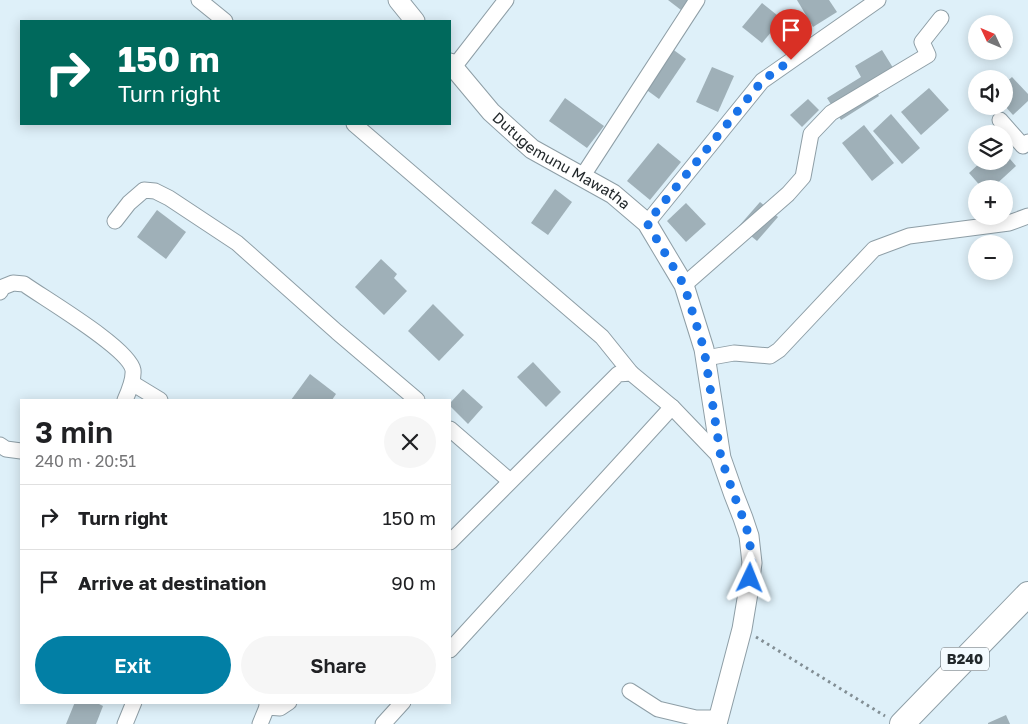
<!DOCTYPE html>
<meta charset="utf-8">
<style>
body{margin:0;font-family:"Golos Text",sans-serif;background:#f6f6f6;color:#202124;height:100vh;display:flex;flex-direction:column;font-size:19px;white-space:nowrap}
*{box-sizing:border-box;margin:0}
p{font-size:16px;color:#757577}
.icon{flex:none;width:28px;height:28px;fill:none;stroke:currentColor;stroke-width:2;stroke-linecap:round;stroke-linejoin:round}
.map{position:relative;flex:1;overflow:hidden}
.side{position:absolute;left:20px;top:399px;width:431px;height:305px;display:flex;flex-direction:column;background:#fff;border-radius:0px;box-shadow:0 2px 12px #0003}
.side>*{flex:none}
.top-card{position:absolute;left:20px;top:20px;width:431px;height:105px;border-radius:0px;box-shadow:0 2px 12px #0003;background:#00695c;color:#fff;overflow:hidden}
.needle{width:32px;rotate:314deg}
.controls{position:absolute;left:968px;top:15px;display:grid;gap:10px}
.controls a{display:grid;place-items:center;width:45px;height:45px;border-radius:50%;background:#fff;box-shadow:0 2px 12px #0003;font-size:25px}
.pin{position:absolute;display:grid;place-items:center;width:42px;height:42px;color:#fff;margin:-51px -21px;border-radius:50% 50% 50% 0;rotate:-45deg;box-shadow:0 0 5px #0007}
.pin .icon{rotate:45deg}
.me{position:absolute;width:55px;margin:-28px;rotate:2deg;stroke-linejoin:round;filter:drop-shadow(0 0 4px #0008)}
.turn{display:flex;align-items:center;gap:18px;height:105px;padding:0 15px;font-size:22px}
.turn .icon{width:65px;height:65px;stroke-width:2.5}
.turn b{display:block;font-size:35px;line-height:42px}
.round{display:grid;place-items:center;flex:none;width:52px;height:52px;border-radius:26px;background:#f6f6f6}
.headline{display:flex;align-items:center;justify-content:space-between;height:85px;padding:0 15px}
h1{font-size:30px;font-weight:600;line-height:38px}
.primary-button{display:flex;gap:10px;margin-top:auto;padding:10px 15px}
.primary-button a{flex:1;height:58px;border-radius:30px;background:#027fa5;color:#fff;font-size:20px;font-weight:600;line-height:58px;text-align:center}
.primary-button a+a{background:#f6f6f6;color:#202124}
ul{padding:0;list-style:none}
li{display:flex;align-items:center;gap:15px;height:65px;padding:0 15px;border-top:1px solid #e0e0e0}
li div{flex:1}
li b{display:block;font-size:19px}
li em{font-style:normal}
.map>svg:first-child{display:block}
.building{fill:#9fb0b8}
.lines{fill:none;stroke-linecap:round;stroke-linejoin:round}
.minor-casing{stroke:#8e9ea6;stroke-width:17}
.tertiary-casing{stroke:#8e9ea6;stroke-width:21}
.primary-casing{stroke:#8e9ea6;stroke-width:26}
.path{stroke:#828e94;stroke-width:3;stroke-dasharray:2.5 4;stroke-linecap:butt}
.minor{stroke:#fff;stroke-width:15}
.tertiary{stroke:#fff;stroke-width:19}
.primary{stroke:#fff;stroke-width:24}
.route{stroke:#1a73e8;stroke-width:9;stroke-dasharray:0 16.2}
.labels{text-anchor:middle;stroke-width:5;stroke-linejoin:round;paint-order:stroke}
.shield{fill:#f4fbff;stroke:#61676b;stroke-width:1}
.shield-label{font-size:14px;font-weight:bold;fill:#22282b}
.street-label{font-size:15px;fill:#22282b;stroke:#f4fbff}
</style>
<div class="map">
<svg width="1028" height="724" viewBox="0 0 1028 724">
<rect width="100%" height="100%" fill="#def0f9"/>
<!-- building -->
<g class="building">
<polygon points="668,0 689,0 681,10"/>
<polygon points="797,0 829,0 837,12 813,27"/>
<polygon points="762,3 782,19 762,43 742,27"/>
<polygon points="671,48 686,59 659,99 644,88"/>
<polygon points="882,50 900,79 877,93 879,96 841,120 827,98 861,77 855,66"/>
<polygon points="712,67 734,76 718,112 696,102"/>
<polygon points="1012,77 1028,94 1028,101 1013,115 1004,105 1004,84"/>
<polygon points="929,88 949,110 921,135 901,112"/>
<polygon points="565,98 604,126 587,148 549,121"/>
<polygon points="808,99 819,110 802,127 790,115"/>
<polygon points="891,114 920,148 902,164 873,131"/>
<polygon points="864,125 894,163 872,181 842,143"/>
<polygon points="658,143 681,162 650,200 627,181"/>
<polygon points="1004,152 1016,166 991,189 983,189 969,173 982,161 1004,161"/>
<polygon points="555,189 572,202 548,235 531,223"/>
<polygon points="760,202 778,217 757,241 739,226"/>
<polygon points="686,203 706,224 686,242 667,221"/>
<polygon points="157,210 186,232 166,259 137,237"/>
<polygon points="381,259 397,274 394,278 407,291 384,315 355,287"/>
<polygon points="433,304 464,335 439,361 408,331"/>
<polygon points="533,362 561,392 546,407 517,377"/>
<polygon points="310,374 336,394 332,400 291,400"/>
<polygon points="463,389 483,407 468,424 450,406 450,403"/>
<polygon points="75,702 95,702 103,706 96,724 66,724"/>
<polygon points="1006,715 1010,724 988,724 988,723"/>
</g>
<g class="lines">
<defs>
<g id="minor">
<polyline points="199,0 225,21"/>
<polyline points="454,67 506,0"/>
<polyline points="1000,120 1023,146 1028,142"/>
<polyline points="354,124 602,337 631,373"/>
<polyline points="582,177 697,0"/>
<polyline points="115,221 129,203 144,190 155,191 169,198 237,243 337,332 417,400"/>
<polyline points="647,223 762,81 878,0"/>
<polyline points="684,285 788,194 803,177 811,134 831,113 928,55 922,42 941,18"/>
<path d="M 0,292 L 3,287 L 13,283 L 24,284 C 45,299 129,348 133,370 C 134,380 129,391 125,400"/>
<polyline points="706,358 734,353 770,356 779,350 874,249 909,236 1009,223 1028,216"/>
<polyline points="132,383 160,400"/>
<polyline points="450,429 510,481"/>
<polyline points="0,445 6,449 21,451"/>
<polyline points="450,542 618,374 631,373 672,407 721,458"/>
<polyline points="450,650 672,407"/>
<polyline points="630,691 658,709 696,718 718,718"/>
<polyline points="267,707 280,708 289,702"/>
<polyline points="125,724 134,702"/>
<polyline points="260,724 267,707 267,702"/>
<polyline points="383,724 403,702"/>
</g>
<g id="tertiary">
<polyline points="398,0 415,21"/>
<path id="s1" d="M 450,63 L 491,112 L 532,149 L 613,194 L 647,223 L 684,285 L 704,349 L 721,458 L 734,495 L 743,518 L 749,536 L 752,563 L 748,593 L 742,629 L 717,724"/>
</g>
<polyline id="primary" points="902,724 1028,594"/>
</defs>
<!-- minor casing -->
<use href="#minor" class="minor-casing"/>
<!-- tertiary casing -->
<use href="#tertiary" class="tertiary-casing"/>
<!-- primary casing -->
<use href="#primary" class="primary-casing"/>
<!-- path -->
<polyline class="path" points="756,637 885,716"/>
<!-- minor -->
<use href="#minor" class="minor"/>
<!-- tertiary -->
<use href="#tertiary" class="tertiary"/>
<!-- primary -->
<use href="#primary" class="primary"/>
</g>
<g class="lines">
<!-- route -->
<polyline class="route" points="750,578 752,563 749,536 743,518 734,495 721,458 704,349 684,285 647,223 762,81 791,60"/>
</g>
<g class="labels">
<!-- shield labels -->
<rect class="shield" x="941" y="647.5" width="48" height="23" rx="4"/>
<g class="shield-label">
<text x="965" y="664">B240</text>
</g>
<!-- street labels -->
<g class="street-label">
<text dy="5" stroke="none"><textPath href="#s1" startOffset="150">Dutugemunu Mawatha</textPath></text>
</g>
</g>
</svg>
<div class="controls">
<a><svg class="needle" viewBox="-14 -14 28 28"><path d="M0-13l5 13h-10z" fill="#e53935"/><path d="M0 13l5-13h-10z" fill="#757577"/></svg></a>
<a><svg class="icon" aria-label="sound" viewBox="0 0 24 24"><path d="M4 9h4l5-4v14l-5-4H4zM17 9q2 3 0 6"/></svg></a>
<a><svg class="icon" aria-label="layers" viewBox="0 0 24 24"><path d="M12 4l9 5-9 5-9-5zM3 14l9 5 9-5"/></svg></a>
<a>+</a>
<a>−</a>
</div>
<div class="pin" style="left:791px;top:60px;background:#d93025"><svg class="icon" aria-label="arrive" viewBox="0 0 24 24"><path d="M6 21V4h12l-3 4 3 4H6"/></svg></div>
<svg class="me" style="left:750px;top:578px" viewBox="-20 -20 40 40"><path d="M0-17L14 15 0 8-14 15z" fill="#1a73e8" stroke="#fff" stroke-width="4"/></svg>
<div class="top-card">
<div class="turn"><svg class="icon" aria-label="right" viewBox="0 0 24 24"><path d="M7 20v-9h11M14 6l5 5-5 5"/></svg><div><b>150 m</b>Turn right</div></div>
</div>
<section class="side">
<div class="headline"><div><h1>3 min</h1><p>240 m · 20:51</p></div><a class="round"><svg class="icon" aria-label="close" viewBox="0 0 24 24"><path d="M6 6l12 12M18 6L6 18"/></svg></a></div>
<ul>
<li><svg class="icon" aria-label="right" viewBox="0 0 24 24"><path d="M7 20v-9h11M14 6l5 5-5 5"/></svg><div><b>Turn right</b></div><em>150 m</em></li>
<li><svg class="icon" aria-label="arrive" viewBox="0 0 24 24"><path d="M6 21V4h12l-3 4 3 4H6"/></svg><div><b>Arrive at destination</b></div><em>90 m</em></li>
</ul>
<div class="primary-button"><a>Exit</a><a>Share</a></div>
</section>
</div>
